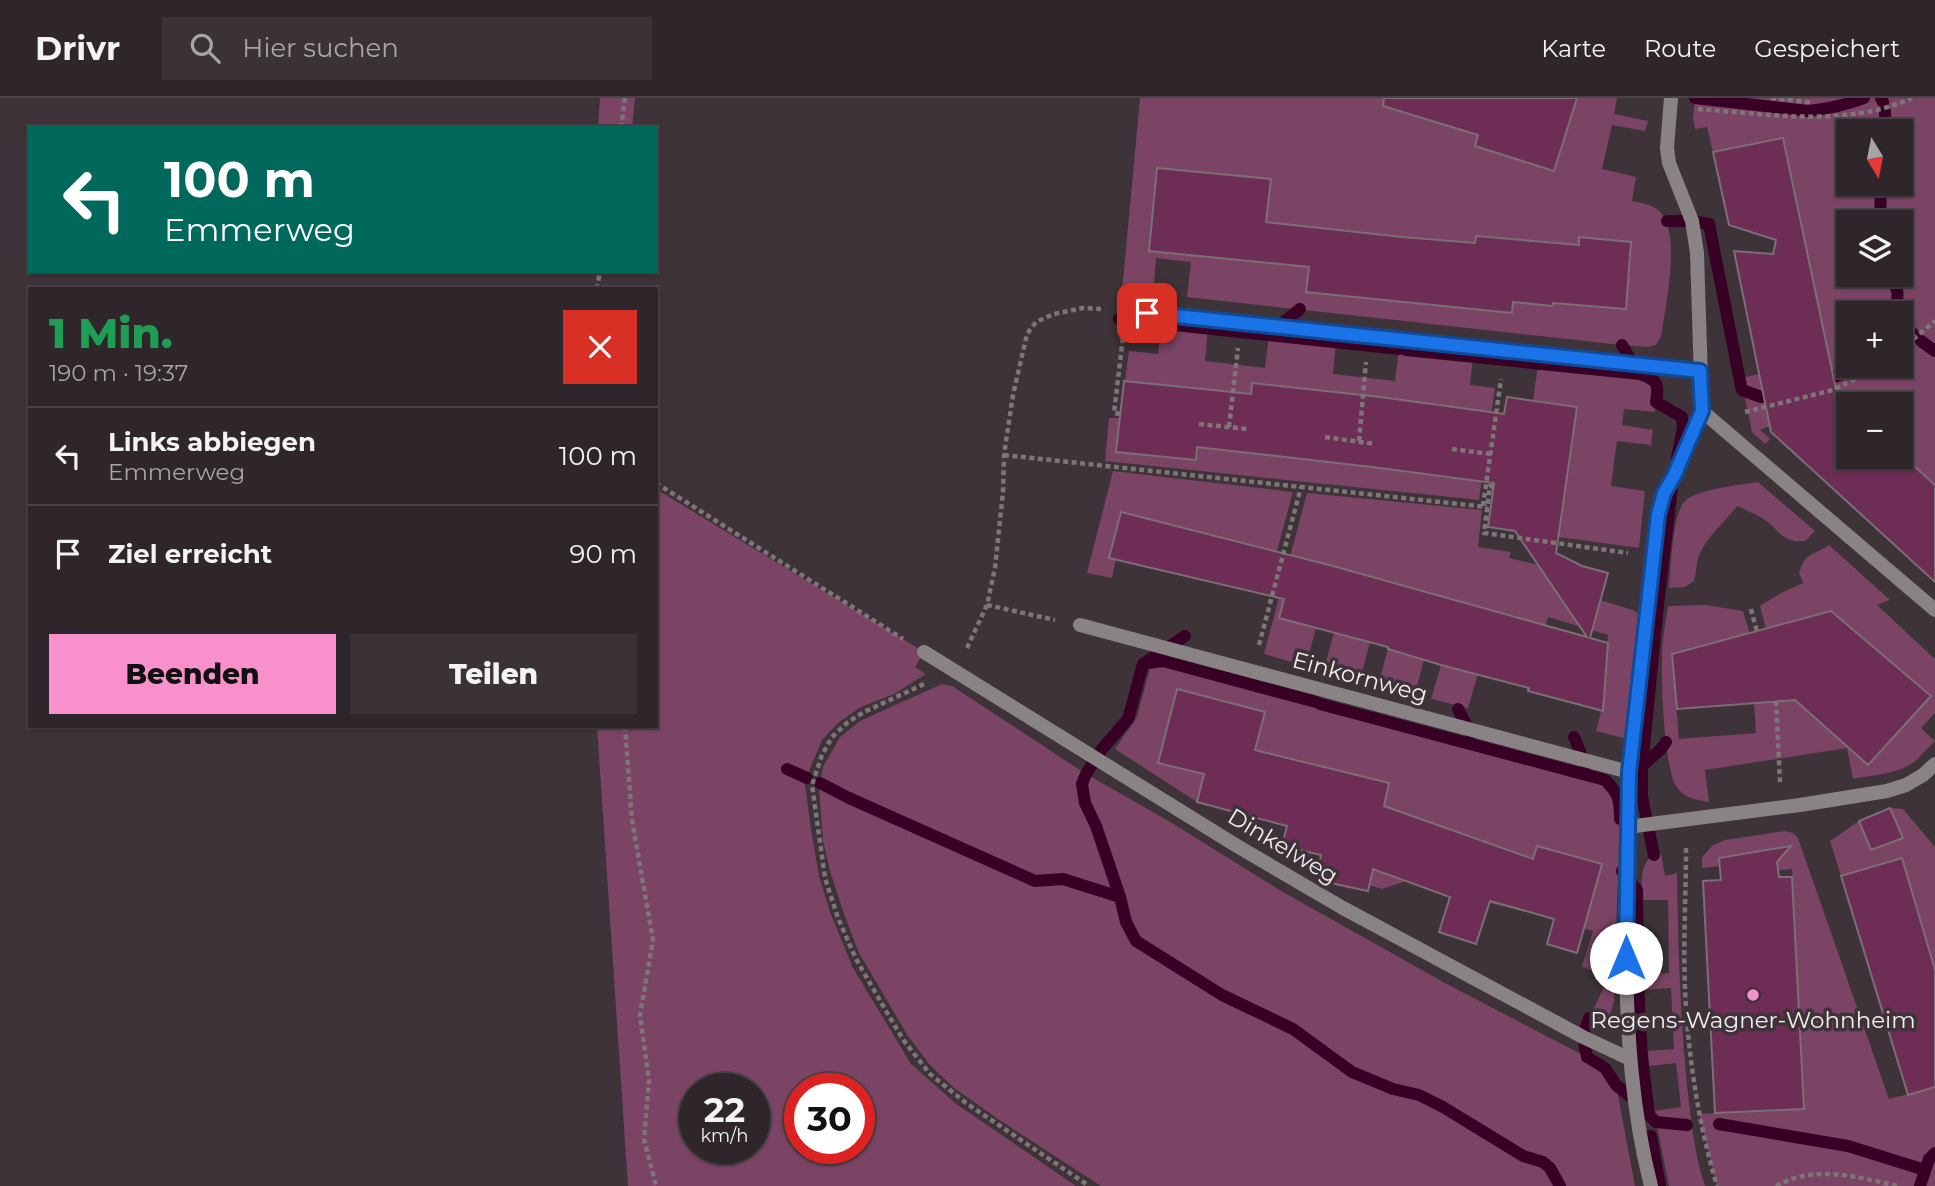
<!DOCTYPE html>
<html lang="de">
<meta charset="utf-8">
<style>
body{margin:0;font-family:Montserrat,sans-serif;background:#3a3236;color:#f1f3f6;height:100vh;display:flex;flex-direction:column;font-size:26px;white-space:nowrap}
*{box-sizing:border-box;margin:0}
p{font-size:23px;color:#a7a5a8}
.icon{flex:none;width:38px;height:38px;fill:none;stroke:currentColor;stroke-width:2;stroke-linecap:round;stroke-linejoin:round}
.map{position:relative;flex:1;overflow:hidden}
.panel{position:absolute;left:28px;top:189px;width:630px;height:441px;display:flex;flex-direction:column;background:#2e262a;border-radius:0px;box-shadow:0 2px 5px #0004,0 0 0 2px #494347}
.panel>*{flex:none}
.banner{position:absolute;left:28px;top:28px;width:630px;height:147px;border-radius:0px;box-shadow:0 2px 5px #0004,0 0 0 2px #494347;background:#00695c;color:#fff;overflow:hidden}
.needle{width:46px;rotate:170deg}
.tools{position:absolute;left:1836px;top:21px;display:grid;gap:14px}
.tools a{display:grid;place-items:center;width:77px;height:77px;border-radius:0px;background:#2e262a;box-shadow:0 2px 5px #0004,0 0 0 2px #494347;font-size:35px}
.speed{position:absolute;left:679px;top:975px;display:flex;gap:14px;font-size:35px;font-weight:700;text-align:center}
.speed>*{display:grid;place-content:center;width:91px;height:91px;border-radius:50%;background:#2e262a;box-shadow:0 2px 5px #0004,0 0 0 2px #494347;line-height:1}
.speed small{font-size:18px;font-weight:400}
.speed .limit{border:10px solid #d22;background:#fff;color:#111}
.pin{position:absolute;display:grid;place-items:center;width:60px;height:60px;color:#fff;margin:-30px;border-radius:14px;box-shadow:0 4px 10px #0006}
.me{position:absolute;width:77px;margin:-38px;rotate:0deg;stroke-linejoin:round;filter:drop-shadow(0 0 5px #0008)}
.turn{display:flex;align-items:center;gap:24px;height:147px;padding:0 21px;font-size:32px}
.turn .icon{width:91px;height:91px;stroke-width:2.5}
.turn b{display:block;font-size:49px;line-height:60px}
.round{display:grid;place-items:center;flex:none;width:74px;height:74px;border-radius:0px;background:#3a3236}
.summary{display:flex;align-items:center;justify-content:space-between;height:119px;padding:0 21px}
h1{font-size:42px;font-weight:800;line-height:52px;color:#1e9e55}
.primary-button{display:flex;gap:14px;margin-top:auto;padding:14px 21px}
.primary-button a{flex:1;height:80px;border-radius:0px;background:#f890cc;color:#111;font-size:28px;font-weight:800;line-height:80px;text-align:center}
.primary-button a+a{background:#3a3236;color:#f1f3f6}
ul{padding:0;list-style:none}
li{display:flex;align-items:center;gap:21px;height:98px;padding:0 21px;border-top:2px solid #494347}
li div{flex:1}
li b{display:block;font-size:26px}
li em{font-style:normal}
header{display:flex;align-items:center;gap:42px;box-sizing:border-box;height:98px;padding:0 35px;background:#2e262a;border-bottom:2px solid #494347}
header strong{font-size:33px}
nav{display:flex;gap:38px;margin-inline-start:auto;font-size:24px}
.search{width:490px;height:63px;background:#3a3236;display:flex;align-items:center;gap:18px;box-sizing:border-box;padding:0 24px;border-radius:0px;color:#a7a5a8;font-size:26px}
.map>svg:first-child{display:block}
.green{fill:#7b4464;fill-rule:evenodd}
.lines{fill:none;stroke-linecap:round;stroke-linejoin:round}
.stream{stroke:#390026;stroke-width:12}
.building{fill:#6d2d54;stroke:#7b6f75;stroke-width:2}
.path{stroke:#7e7579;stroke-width:4.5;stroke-dasharray:5 3.5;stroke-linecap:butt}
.minor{stroke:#898386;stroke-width:14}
.route-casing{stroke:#114b97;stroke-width:18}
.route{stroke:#1a73e8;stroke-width:12}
.poi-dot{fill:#f890cc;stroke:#3d3338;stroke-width:2.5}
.labels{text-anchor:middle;stroke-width:7;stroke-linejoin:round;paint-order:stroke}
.street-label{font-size:23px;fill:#f4edf0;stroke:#3d3338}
.poi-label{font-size:23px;fill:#f4edf0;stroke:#3d3338}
</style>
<header>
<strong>Drivr</strong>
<div class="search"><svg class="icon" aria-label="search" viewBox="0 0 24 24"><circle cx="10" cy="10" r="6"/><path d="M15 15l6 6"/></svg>Hier suchen</div>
<nav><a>Karte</a><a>Route</a><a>Gespeichert</a></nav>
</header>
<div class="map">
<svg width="1935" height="1088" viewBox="0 0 1935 1088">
<rect width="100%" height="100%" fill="#3d3338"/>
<!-- green -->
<g class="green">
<polygon points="600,0 635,0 632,30 598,30"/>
<path d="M 1140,0 L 1617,0 L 1614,16 L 1648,23 L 1645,33 L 1612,27 L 1602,71 L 1636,79 L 1632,103 C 1641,105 1651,106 1658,112 C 1683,132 1665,210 1661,239 L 1656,247 L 1648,249 L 1622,247 L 1187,199 L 1191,164 L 1156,160 L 1153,197 L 1122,194 Z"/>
<path d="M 1695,0 L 1935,0 L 1935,387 L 1901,355 L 1900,306 L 1848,307 L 1839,299 L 1760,332 L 1770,341 L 1765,346 L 1752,334 L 1741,280 L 1829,261 L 1783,40 L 1713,54 L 1707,29 L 1695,31 L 1693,20 ZM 1848,33 L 1900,33 L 1900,86 L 1848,86 ZM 1848,124 L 1900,124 L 1900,177 L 1848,177 ZM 1848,215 L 1900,215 L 1900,268 L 1848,268 Z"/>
<polygon points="1161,225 1208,230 1205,263 1265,270 1269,236 1336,244 1333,276 1395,283 1399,251 1473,258 1470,287 1495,290 1479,402 1105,363 1109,320 1120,320 1129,253 1158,256"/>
<path d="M 1538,267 L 1640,276 C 1665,285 1658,291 1655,314 L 1624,311 L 1622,327 L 1653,332 L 1651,347 L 1617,343 L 1611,388 L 1645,393 L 1639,450 L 1558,439 L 1577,309 L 1533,302 Z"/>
<polygon points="1113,373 1293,394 1265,497 1249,492 1121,414 1110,459 1116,461 1112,480 1087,475"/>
<path d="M 1758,384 L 1815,433 L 1805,443 C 1786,445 1781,436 1769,425 C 1759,417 1748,413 1737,408 C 1723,427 1707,437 1698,460 C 1696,468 1696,476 1694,483 L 1685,489 L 1669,490 C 1671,470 1672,419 1684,404 C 1695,391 1741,387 1758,384 Z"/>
<path d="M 656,391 L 924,554 L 915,569 L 926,576 L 894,596 L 861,609 L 839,624 L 822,642 L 809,673 L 805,686 L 811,731 L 819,778 L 830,814 L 853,870 L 911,966 L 955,1005 L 1076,1088 L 628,1088 L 597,628 L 656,628 ZM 695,990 L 754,990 L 754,1050 L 695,1050 ZM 800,990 L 859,990 L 859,1050 L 800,1050 Z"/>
<polygon points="1307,395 1482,412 1478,449 1511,454 1509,460 1538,467 1546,478 1563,491 1633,512 1638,515 1641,522 1627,641 1596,633 1603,606 1608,537 1548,519 1532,580 1494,513 1296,458 1279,520 1316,530 1306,568 1264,556"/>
<path d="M 1829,447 L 1890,502 L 1877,507 L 1935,561 L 1935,615 L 1921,630 L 1935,643 C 1928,649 1922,658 1914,664 C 1898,676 1873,677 1853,681 L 1847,650 L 1705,672 L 1709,704 C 1696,702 1683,700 1676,688 C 1664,668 1661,583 1662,557 C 1662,541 1666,524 1668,508 L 1706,507 L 1743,513 L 1750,536 L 1672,557 L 1679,641 L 1756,635 L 1754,605 L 1795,602 L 1868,666 L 1931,599 L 1832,513 L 1766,531 L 1760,508 L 1781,495 L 1803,485 L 1799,475 C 1806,452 1814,458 1829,447 Z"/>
<polygon points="1334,534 1370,544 1360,582 1324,572"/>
<polygon points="1388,551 1424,561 1415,597 1378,587"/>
<polygon points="1163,563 1605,682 1615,692 1620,707 1614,903 1610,916 1606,922 1599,923 1589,920 1608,881 1582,868 1593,833 1576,828 1591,806 1602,766 1537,748 1519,811 1489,805 1427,724 1406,783 1382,791 1369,787 1374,748 1389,685 1303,664 1287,726 1255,654 1265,614 1159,664 1204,676 1197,704 1115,651 1137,619 1150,570 1155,565"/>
<polygon points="1441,567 1478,576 1468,610 1431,601"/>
<polygon points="942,586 952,588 1086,676 1167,722 1283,794 1445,885 1596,964 1605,970 1616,987 1635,1088 1101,1088 998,1021 953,989 930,967 908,938 859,855 844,816 830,773 823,743 819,689 823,669 840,639 860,623"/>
<polygon points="1890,710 1903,711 1935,749 1935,902 1902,760 1841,778 1830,743 1859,723 1872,752 1902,740"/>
<polygon points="1785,733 1793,735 1798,740 1889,1001 1935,989 1935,1088 1717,1088 1699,1016 1804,1010 1792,771 1755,775 1719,760 1720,768 1702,770 1702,759 1713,747 1725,742"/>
<path d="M 1661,756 L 1665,778 L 1677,775 C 1678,846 1680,916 1687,987 C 1691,1020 1694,1056 1705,1088 L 1669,1088 L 1654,1013 L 1681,1009 L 1676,965 L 1649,968 L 1648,953 L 1674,951 L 1671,890 L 1644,892 L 1643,877 L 1669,875 L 1668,802 L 1642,802 C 1642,785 1638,758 1661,756 Z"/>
</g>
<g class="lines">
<!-- stream -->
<g class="stream">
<path d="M 1695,0 L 1808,13 C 1827,11 1846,7 1864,0"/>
<polyline points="1881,0 1883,4"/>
<polyline points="1885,14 1886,33"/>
<polyline points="1667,123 1692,123 1709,126 1741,288 1742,292 1761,299 1778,296"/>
<polyline points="1880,124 1881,86"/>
<path d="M 1886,177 C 1905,198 1894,193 1898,215"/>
<polyline points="1900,220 1914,237"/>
<polyline points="1119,221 1399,251"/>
<polyline points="1273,233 1300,211"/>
<polyline points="1921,243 1935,253"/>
<polyline points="1622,247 1636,271"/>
<path d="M 1406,252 L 1640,276 C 1658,283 1659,285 1656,304 L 1682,319 L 1683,330 L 1677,360"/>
<polyline points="1819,284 1866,268"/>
<polyline points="1147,565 1163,563 1316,604"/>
<path d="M 1320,606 L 1605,682 C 1619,695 1620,703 1620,721"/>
<polyline points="1458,611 1471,636"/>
<polyline points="1574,639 1586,668"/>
<polyline points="1642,668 1661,651 1666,644"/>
<polyline points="787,671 807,680"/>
<polyline points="820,685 849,700 1035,783 1063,781 1120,799 1126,824 1136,843 1222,897 1293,931 1352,974 1393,991 1419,997 1443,1009 1523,1058 1543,1064 1550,1070 1560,1088"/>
<polyline points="1654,757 1642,699 1642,668 1659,498 1673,382"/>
<polyline points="1622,773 1637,792 1638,886 1642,960 1649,1016"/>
<polyline points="1120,799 1096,728 1085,705 1082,686 1086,676 1102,651 1128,621 1143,566 1185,538"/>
<polyline points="1589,920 1583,939 1587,959 1605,970 1616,987 1635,1002 1656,1024 1687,1027"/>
<polyline points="1719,1026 1848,1048 1925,1072"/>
<polyline points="1651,1038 1660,1088"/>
<polyline points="1920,1088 1929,1061 1935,1055"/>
</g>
</g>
<!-- building -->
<g class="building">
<polygon points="1384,0 1577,0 1554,73 1475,48 1478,37 1383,8"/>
<polygon points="1783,40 1837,296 1848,307 1848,359 1900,359 1900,355 1935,387 1935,484 1771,334 1734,153 1773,156 1776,142 1729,127 1713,54"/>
<polygon points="1157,70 1271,81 1266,124 1402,139 1475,145 1476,138 1579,147 1579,139 1631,144 1626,211 1553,205 1552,208 1513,204 1512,215 1306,194 1309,169 1149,153"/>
<polygon points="1124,283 1251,296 1252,285 1380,299 1504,316 1507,299 1577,309 1556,455 1582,468 1608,475 1590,540 1608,545 1603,613 1528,593 1529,590 1441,567 1388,551 1388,549 1279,520 1284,501 1109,460 1121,414 1333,468 1587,539 1515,433 1488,429 1494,385 1372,369 1197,349 1196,362 1116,354"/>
<polygon points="1831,513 1931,598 1868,667 1795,602 1677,611 1672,556"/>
<polygon points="1177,591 1265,614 1255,652 1389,685 1384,708 1533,761 1537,748 1602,766 1577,855 1547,846 1554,821 1490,803 1476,846 1439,834 1450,799 1373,771 1368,793 1316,782 1321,757 1282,748 1287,728 1197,704 1204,676 1158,665"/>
<polygon points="1890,710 1903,740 1871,752 1859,723"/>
<polygon points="1791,748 1777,764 1779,779 1792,779 1804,1011 1715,1015 1703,783 1721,782 1719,760"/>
<polygon points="1902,760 1935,872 1935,989 1908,997 1841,778"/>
</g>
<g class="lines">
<!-- path -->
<g class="path">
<polyline points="1771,0 1808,4 1808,0"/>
<path d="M 1698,11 C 1768,16 1846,30 1912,0"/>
<polyline points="621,30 625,0"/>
<polyline points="597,191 600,173"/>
<polyline points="1900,252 1935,223"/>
<polyline points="1745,314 1833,292 1881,268"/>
<polyline points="1120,316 1114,315 1123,239"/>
<polyline points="1199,326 1247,331"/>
<polyline points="1229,329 1238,250"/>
<polyline points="1325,339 1375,346"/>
<polyline points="1359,343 1366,264"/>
<polyline points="1452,351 1491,356"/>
<polyline points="1004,357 1487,409"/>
<polyline points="656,385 903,541"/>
<polyline points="1494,389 1490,388 1484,435 1628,455"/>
<polyline points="1483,408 1501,281"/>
<polyline points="987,507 1055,522"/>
<polyline points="1751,511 1757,534"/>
<polyline points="1259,547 1301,389"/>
<polyline points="967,550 987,507 995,470 1003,394 1004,357 1013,297 1027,236 1036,224 1054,216 1083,210 1101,211"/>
<polyline points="924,586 864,614 848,624 832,639 822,657 812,687 825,780 838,820 856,861 886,913 904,943 930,976 966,1005 1089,1088"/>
<polyline points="1776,603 1780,684"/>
<polyline points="625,628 632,722 653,842 640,917 649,983 644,1041 656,1088"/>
<path d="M 1686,750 C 1686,797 1683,844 1685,891 C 1688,957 1698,1024 1717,1088"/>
<path d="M 1776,1088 C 1816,1066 1857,1079 1898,1088"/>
</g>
<!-- minor -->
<g class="minor">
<polyline points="1125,213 1700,273"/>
<polyline points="1702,313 1935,512"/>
<polyline points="1080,527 1629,674"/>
<polyline points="924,554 1237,748 1343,810 1583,939 1630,961"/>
<polyline points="1627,729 1800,707 1887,693 1906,687 1923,677 1935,666"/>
<path d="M 1651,1088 C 1632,1014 1627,937 1626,861 C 1625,800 1625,737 1629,675 C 1634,589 1649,503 1658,417 L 1664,395 L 1673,378 L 1702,313 L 1697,155 L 1692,123 L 1669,65 L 1667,50 L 1671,0"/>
</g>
</g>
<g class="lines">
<defs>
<polyline id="route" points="1147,215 1700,273 1702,313 1674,378 1664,395 1658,417 1629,674 1626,860"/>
</defs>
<!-- route casing -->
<use href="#route" class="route-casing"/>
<!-- route -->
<use href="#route" class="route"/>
</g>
<!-- markers -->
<circle class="poi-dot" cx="1753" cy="897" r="7"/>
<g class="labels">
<!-- street labels -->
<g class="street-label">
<text transform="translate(1360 579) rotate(15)" y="8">Einkornweg</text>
<text transform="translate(1283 748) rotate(31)" y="8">Dinkelweg</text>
</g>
<!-- poi labels -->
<g class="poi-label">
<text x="1753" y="930">Regens-Wagner-Wohnheim</text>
</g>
</g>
</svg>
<div class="tools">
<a><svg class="needle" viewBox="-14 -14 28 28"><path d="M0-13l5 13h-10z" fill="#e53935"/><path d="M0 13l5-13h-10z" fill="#a7a5a8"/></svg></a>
<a><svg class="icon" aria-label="layers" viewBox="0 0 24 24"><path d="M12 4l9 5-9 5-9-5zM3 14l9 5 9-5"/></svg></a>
<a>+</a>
<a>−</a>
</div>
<div class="speed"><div>22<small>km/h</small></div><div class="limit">30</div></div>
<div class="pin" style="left:1147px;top:215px;background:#d93025"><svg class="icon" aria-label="arrive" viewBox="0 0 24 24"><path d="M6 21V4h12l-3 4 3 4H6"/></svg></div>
<svg class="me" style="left:1626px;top:860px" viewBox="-20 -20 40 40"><circle r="19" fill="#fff"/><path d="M0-13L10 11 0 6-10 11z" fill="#1a73e8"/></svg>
<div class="banner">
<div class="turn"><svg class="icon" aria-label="left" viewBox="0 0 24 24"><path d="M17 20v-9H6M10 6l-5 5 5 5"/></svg><div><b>100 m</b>Emmerweg</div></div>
</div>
<section class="panel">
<div class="summary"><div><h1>1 Min.</h1><p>190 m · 19:37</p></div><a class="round" style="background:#d93025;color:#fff"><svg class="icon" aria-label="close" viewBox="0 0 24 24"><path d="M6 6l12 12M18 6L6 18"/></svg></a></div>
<ul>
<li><svg class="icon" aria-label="left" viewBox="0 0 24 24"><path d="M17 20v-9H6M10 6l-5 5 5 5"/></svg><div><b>Links abbiegen</b><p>Emmerweg</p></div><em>100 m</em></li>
<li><svg class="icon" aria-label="arrive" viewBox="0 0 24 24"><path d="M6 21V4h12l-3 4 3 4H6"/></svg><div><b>Ziel erreicht</b></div><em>90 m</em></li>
</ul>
<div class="primary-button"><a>Beenden</a><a>Teilen</a></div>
</section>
</div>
